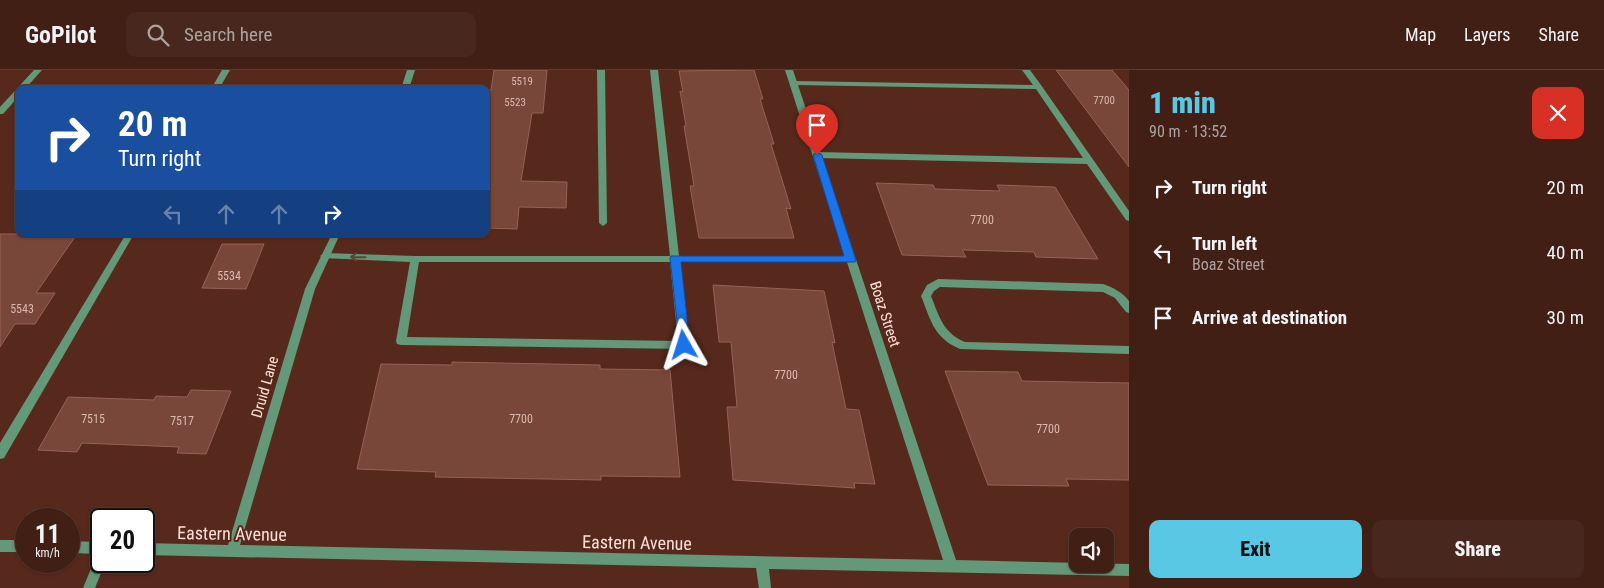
<!DOCTYPE html>
<meta charset="utf-8">
<style>
body{margin:0;font-family:"Roboto Condensed",sans-serif;background:#48271e;color:#f1f3f6;height:100vh;display:flex;flex-direction:column;font-size:19px;white-space:nowrap}
*{box-sizing:border-box;margin:0}
p{font-size:16px;color:#aea2a0}
.icon{flex:none;width:28px;height:28px;fill:none;stroke:currentColor;stroke-width:2;stroke-linecap:round;stroke-linejoin:round}
.map{position:relative;flex:1;overflow:hidden}
.drawer{display:flex;flex-direction:column;background:#411f15;width:475px}
.drawer>*{flex:none}
.guide{position:absolute;left:15px;top:15px;width:475px;height:152px;border-radius:10px;box-shadow:0 1px 4px #0004,0 0 0 1px #5a3d34;background:#1a4fa0;color:#fff;overflow:hidden}
.fabs{position:absolute;left:1069px;top:458px;display:grid;gap:10px}
.fabs a{display:grid;place-items:center;width:45px;height:45px;border-radius:10px;background:#411f15;box-shadow:0 1px 4px #0004,0 0 0 1px #5a3d34;font-size:25px}
.speed{position:absolute;left:15px;top:438px;display:flex;gap:10px;font-size:25px;font-weight:700;text-align:center}
.speed>*{display:grid;place-content:center;width:65px;height:65px;border-radius:50%;background:#411f15;box-shadow:0 1px 4px #0004,0 0 0 1px #5a3d34;line-height:1}
.speed small{font-size:12px;font-weight:400}
.speed .limit{border:2px solid #111;border-radius:8px;background:#fff;color:#111}
.pin{position:absolute;display:grid;place-items:center;width:42px;height:42px;color:#fff;margin:-51px -21px;border-radius:50% 50% 50% 0;rotate:-45deg;box-shadow:0 0 5px #0007}
.pin .icon{rotate:45deg}
.me{position:absolute;width:55px;margin:-28px;rotate:354deg;stroke-linejoin:round;filter:drop-shadow(0 0 4px #0008)}
.turn{display:flex;align-items:center;gap:18px;height:105px;padding:0 20px;font-size:22px}
.turn .icon{width:65px;height:65px;stroke-width:2.5}
.turn b{display:block;font-size:35px;line-height:42px}
.lanes{display:flex;align-items:center;height:48px;padding:0 20px;background:#0003;justify-content:center;gap:25px;direction:ltr}
.lanes .off{opacity:.35}
.round{display:grid;place-items:center;flex:none;width:52px;height:52px;border-radius:10px;background:#48271e}
.summary{display:flex;align-items:center;justify-content:space-between;height:85px;padding:0 20px}
h1{font-size:30px;font-weight:800;line-height:38px;color:#59c8e4}
.primary-button{display:flex;gap:10px;margin-top:auto;padding:10px 20px}
.primary-button a{flex:1;height:58px;border-radius:10px;background:#59c8e4;color:#111;font-size:20px;font-weight:800;line-height:58px;text-align:center}
.primary-button a+a{background:#48271e;color:#f1f3f6}
ul{padding:0;list-style:none}
li{display:flex;align-items:center;gap:15px;height:65px;padding:0 20px}
li div{flex:1}
li b{display:block;font-size:19px}
li em{font-style:normal}
header{display:flex;align-items:center;gap:30px;box-sizing:border-box;height:70px;padding:0 25px;background:#411f15;border-bottom:1px solid #5a3d34}
header strong{font-size:24px}
nav{display:flex;gap:28px;margin-inline-start:auto;font-size:18px}
.search{width:350px;height:45px;background:#48271e;display:flex;align-items:center;gap:12px;box-sizing:border-box;padding:0 18px;border-radius:10px;color:#aea2a0;font-size:19px}
main{display:flex;flex:1;min-height:0}
.map>svg:first-child{display:block}
.building{fill:#784739;stroke:#966253}
.lines{fill:none;stroke-linecap:round;stroke-linejoin:round}
.service{fill:#639878;fill-rule:evenodd}
.minor{fill:#639878;fill-rule:evenodd}
.oneway{stroke:#5a4533}
.route{fill:#1a73e8;stroke:#114b97}
.labels{text-anchor:middle;stroke-width:4;stroke-linejoin:round;paint-order:stroke}
.far-number-label{font-size:11px;fill:#dcb8af}
.number-label{font-size:12px;fill:#dcb8af}
.street-label{font-size:15px;fill:#fdded6;stroke:#57291c}
.near-street-label{font-size:18px;fill:#fdded6;stroke:#57291c}
</style>
<header>
<strong>GoPilot</strong>
<div class="search"><svg class="icon" aria-label="search" viewBox="0 0 24 24"><circle cx="10" cy="10" r="6"/><path d="M15 15l6 6"/></svg>Search here</div>
<nav><a>Map</a><a>Layers</a><a>Share</a></nav>
</header>
<main>
<div class="map">
<svg width="1129" height="518" viewBox="0 0 1129 518">
<rect width="100%" height="100%" fill="#57291c"/>
<!-- building -->
<g class="building">
<polygon points="494,0 547,0 543,43 532,43 521,111 567,112 566,138 519,137 517,159 486,158 486,20 491,20"/>
<polygon points="754,0 763,29 760,29 774,74 771,74 791,139 786,138 794,168 699,168 690,116 694,116 684,56 686,56 680,21 683,22 679,1"/>
<polygon points="1056,0 1112,0 1129,20 1129,97"/>
<polygon points="876,113 933,115 935,119 1000,121 997,115 1055,117 1098,189 1036,187 1034,182 962,180 966,187 902,185"/>
<polygon points="0,164 77,164 36,223 55,223 35,254 15,254 0,277"/>
<polygon points="222,174 264,174 246,219 202,218"/>
<polygon points="713,215 824,221 835,273 832,272 846,339 859,340 875,414 854,413 855,418 733,410 727,337 737,337 731,272 719,272"/>
<polygon points="452,292 600,295 600,299 670,300 680,407 601,406 601,410 435,407 436,402 357,399 381,294 452,295"/>
<polygon points="945,301 1018,302 1022,311 1129,313 1129,410 1066,409 1069,416 988,415"/>
<polygon points="191,320 231,321 206,384 177,383 179,377 82,373 77,382 38,380 68,327 154,330 156,326 187,327"/>
</g>
<g class="lines">
<!-- service -->
<g class="service">
<polygon points="222,0 230,0 219,19 211,19"/>
<polygon points="597,0 605,0 607,153 603,156 599,153"/>
<path d="M 650,0 L 658,0 L 679,186 L 851,186 L 854,187 L 856,189 L 854,191 L 680,192 L 689,275 L 688,278 L 684,279 L 401,275 L 397,274 L 396,271 L 410,192 L 322,188 L 320,186 L 325,183 L 415,186 L 670,186 ZM 419,192 L 670,192 L 678,271 L 407,267 Z"/>
<polygon points="1022,0 1030,0 1041,15 1129,141 1129,151 1126,150 1087,94 817,88 813,85 817,82 1083,88 1036,19 794,15 790,13 794,11 1033,15"/>
<polygon points="126,164 134,164 4,388 0,389 0,373"/>
<path d="M 938,209 L 1103,214 C 1114,218 1122,222 1129,231 L 1129,243 L 1126,242 L 1115,228 L 1103,222 L 940,217 L 934,221 L 931,226 C 939,246 943,263 965,272 L 1129,276 L 1129,284 L 960,279 C 934,268 931,251 921,226 L 927,215 Z"/>
<polygon points="101,482 101,491 106,491 95,518 83,518 97,484"/>
</g>
<!-- minor -->
<g class="minor">
<polygon points="34,0 42,0 25,19 19,19 19,26 3,44 0,44 0,37"/>
<polygon points="407,0 415,0 409,19 401,19"/>
<polygon points="785,0 793,0 956,490 1129,494 1129,506 769,499 771,518 759,518 756,498 144,485 144,473 228,475 305,219 332,164 340,164 315,219 240,475 943,490"/>
<rect x="0" y="470" width="26" height="12"/>
<polygon points="69,471 101,472 101,484 69,483"/>
</g>
</g>
<!-- one-way arrows -->
<defs><path id="oneway-shaft" d="M-6 0H5M1.5-3L5.5 0L1.5 3" fill="none" stroke-width="1.6" stroke-linecap="round" stroke-linejoin="round" transform="scale(1.25)"/></defs>
<use class="oneway" href="#oneway-shaft" transform="translate(358 187) rotate(-179)"/>
<!-- route -->
<polygon class="route" points="817,82 822,85 856,190 855,192 681,192 690,275 688,278 680,278 670,188 671,186 844,186 813,85"/>
<g class="labels">
<!-- far-number labels -->
<g class="far-number-label">
<text x="522" y="15">5519</text>
<text x="1104" y="34">7700</text>
<text x="515" y="36">5523</text>
</g>
<!-- number labels -->
<g class="number-label">
<text x="982" y="154">7700</text>
<text x="229" y="210">5534</text>
<text x="22" y="243">5543</text>
<text x="786" y="309">7700</text>
<text x="93" y="353">7515</text>
<text x="521" y="353">7700</text>
<text x="182" y="355">7517</text>
<text x="1048" y="363">7700</text>
</g>
<!-- street labels -->
<g class="street-label">
<text transform="translate(885 244) rotate(72)" y="5">Boaz Street</text>
<text transform="translate(265 317) rotate(-74)" y="5">Druid Lane</text>
</g>
<!-- near-street labels -->
<g class="near-street-label">
<text transform="translate(232 464) rotate(1)" y="6">Eastern Avenue</text>
<text transform="translate(637 473) rotate(1)" y="6">Eastern Avenue</text>
</g>
</g>
</svg>
<div class="fabs">
<a><svg class="icon" aria-label="sound" viewBox="0 0 24 24"><path d="M4 9h4l5-4v14l-5-4H4zM17 9q2 3 0 6"/></svg></a>
</div>
<div class="speed"><div>11<small>km/h</small></div><div class="limit">20</div></div>
<div class="pin" style="left:817px;top:85px;background:#d93025"><svg class="icon" aria-label="arrive" viewBox="0 0 24 24"><path d="M6 21V4h12l-3 4 3 4H6"/></svg></div>
<svg class="me" style="left:684px;top:275px" viewBox="-20 -20 40 40"><path d="M0-17L14 15 0 8-14 15z" fill="#1a73e8" stroke="#fff" stroke-width="4"/></svg>
<div class="guide">
<div class="turn"><svg class="icon" aria-label="right" viewBox="0 0 24 24"><path d="M7 20v-9h11M14 6l5 5-5 5"/></svg><div><b>20 m</b>Turn right</div></div>
<div class="lanes"><svg class="icon off" aria-label="left" viewBox="0 0 24 24"><path d="M17 20v-9H6M10 6l-5 5 5 5"/></svg><svg class="icon off" aria-label="ahead" viewBox="0 0 24 24"><path d="M12 20V5M6 11l6-6 6 6"/></svg><svg class="icon off" aria-label="ahead" viewBox="0 0 24 24"><path d="M12 20V5M6 11l6-6 6 6"/></svg><svg class="icon" aria-label="right" viewBox="0 0 24 24"><path d="M7 20v-9h11M14 6l5 5-5 5"/></svg></div>
</div>
</div>
<section class="drawer">
<div class="summary"><div><h1>1 min</h1><p>90 m · 13:52</p></div><a class="round" style="background:#d93025;color:#fff"><svg class="icon" aria-label="close" viewBox="0 0 24 24"><path d="M6 6l12 12M18 6L6 18"/></svg></a></div>
<ul>
<li><svg class="icon" aria-label="right" viewBox="0 0 24 24"><path d="M7 20v-9h11M14 6l5 5-5 5"/></svg><div><b>Turn right</b></div><em>20 m</em></li>
<li><svg class="icon" aria-label="left" viewBox="0 0 24 24"><path d="M17 20v-9H6M10 6l-5 5 5 5"/></svg><div><b>Turn left</b><p>Boaz Street</p></div><em>40 m</em></li>
<li><svg class="icon" aria-label="arrive" viewBox="0 0 24 24"><path d="M6 21V4h12l-3 4 3 4H6"/></svg><div><b>Arrive at destination</b></div><em>30 m</em></li>
</ul>
<div class="primary-button"><a>Exit</a><a>Share</a></div>
</section>
</main>
